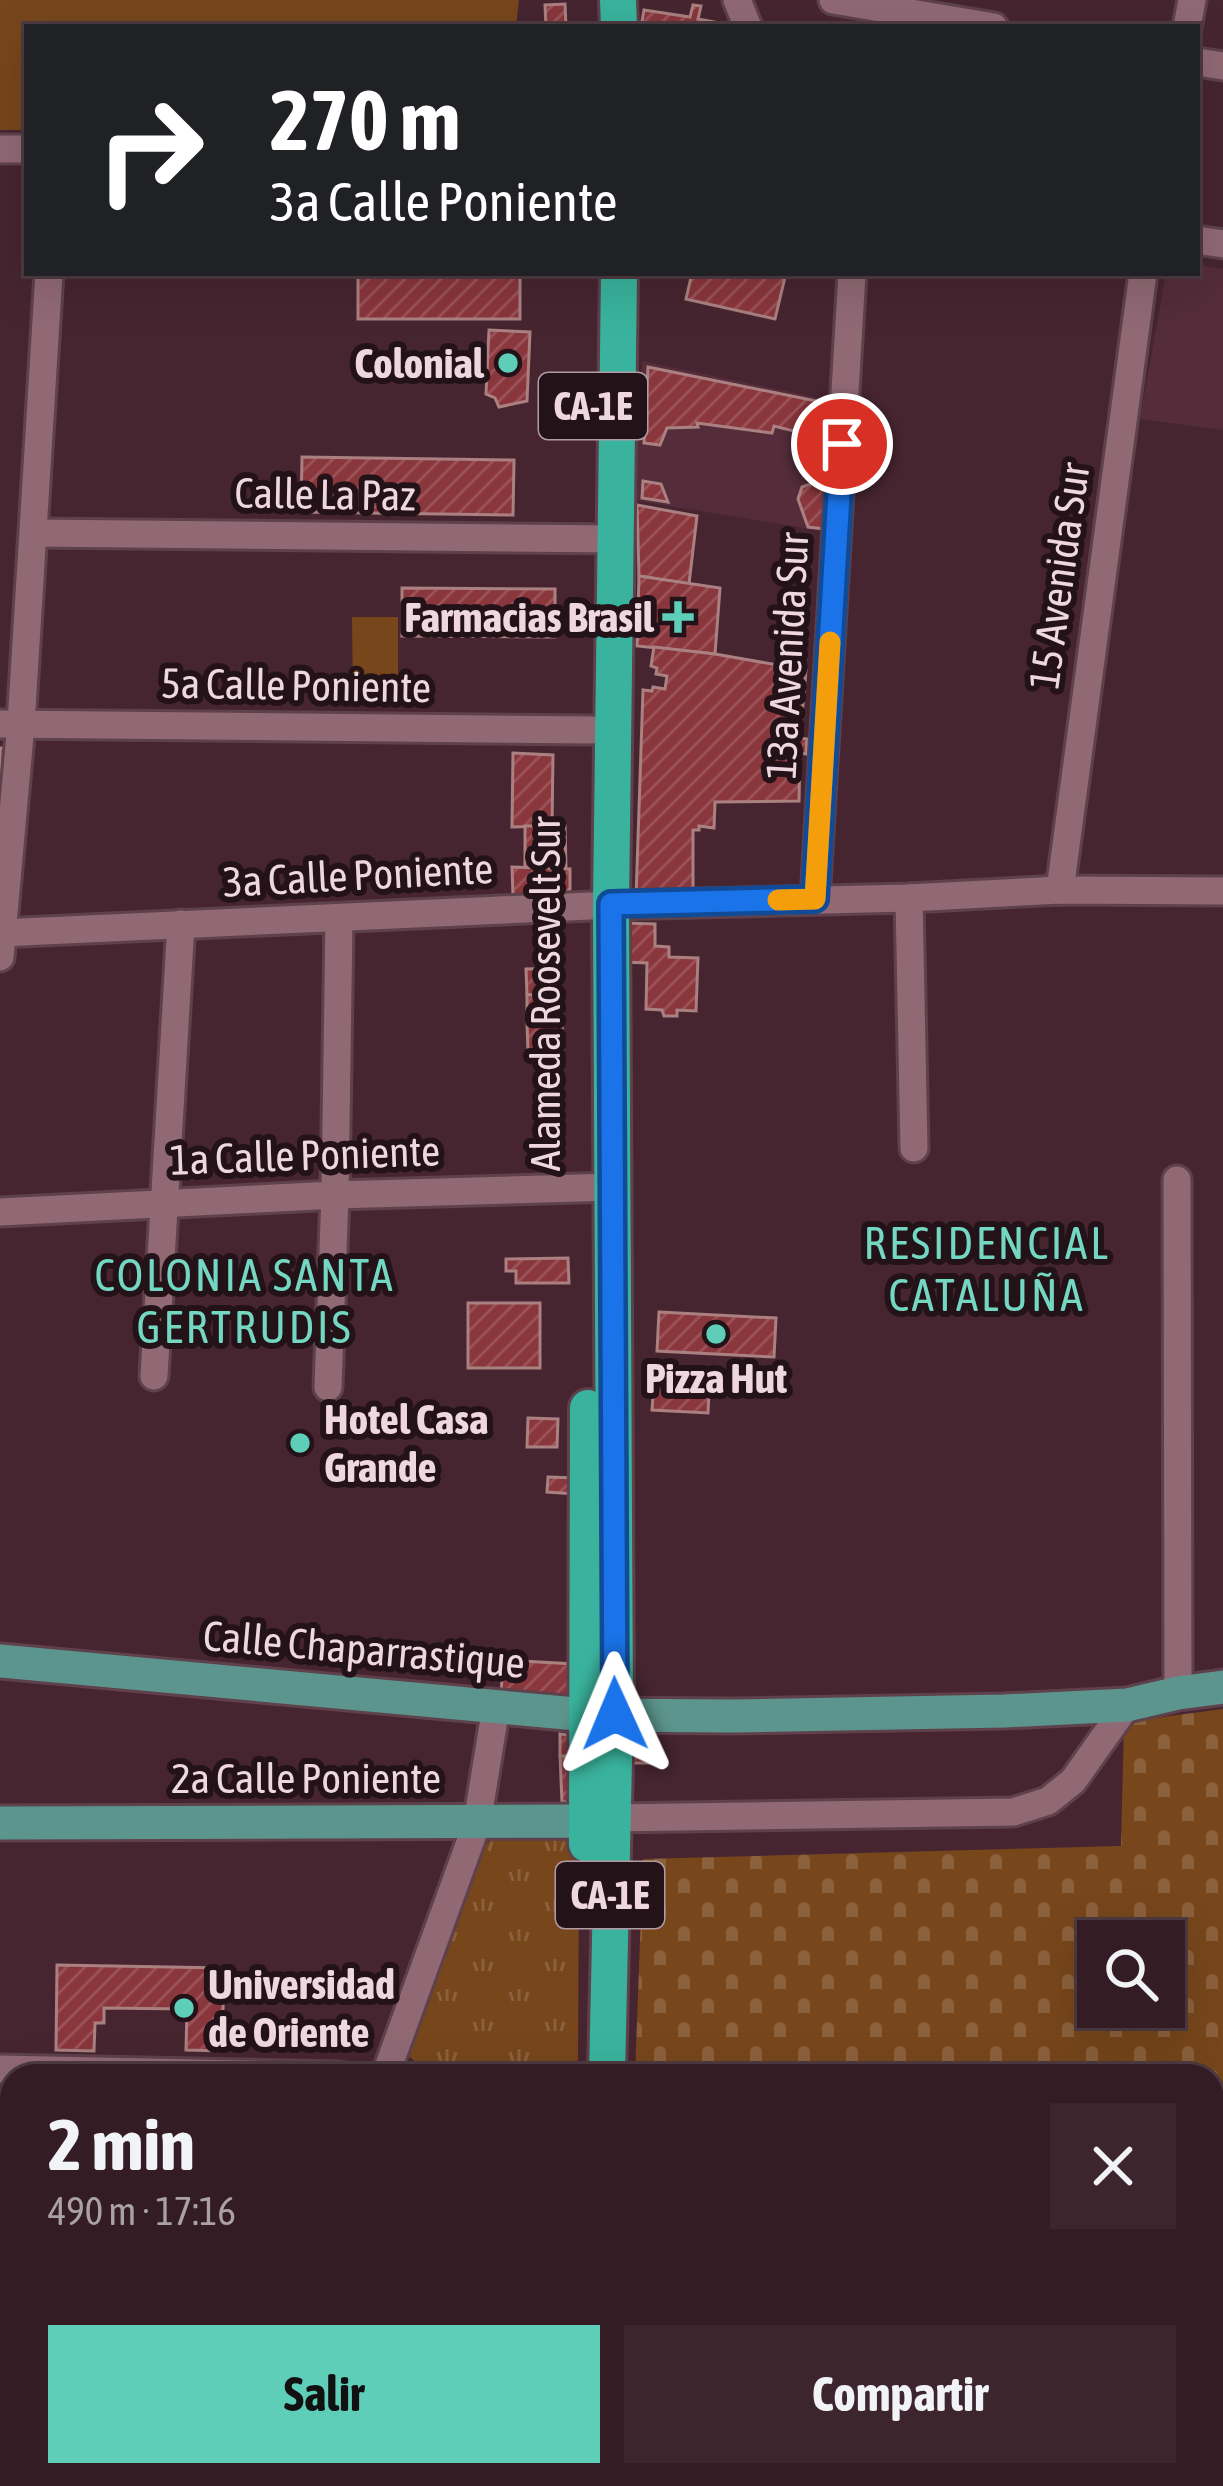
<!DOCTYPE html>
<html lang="es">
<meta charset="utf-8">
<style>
body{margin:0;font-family:"Asap Condensed",sans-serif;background:#3c252c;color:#f1f3f6;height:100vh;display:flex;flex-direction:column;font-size:45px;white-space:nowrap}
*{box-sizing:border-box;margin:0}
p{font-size:39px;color:#a9a1a6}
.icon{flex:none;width:66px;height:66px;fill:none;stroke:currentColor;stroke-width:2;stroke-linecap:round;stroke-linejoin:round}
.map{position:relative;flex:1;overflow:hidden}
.sheet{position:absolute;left:0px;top:2064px;width:1224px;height:423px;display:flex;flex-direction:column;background:#341c24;border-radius:36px 36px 0 0;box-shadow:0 12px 48px #0002,0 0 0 3px #4e3a41}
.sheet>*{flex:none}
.top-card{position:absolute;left:24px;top:24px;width:1176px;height:252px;border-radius:0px;box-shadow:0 12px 48px #0002,0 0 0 3px #4e3a41;background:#202124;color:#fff;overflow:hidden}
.fabs{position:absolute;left:1077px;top:1920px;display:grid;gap:24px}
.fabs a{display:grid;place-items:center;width:108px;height:108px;border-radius:0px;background:#341c24;box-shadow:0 12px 48px #0002,0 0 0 3px #4e3a41;font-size:60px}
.pin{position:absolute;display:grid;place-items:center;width:102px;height:102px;color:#fff;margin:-51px;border:6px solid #fff;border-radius:50%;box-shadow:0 3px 12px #0007}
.me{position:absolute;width:132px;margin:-66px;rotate:359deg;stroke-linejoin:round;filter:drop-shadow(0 0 9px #0008)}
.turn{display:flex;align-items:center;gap:42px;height:252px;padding:0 48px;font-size:54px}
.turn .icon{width:156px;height:156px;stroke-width:2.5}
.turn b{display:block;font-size:84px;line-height:102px}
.round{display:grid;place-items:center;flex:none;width:126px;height:126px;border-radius:0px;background:#3c252c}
.headline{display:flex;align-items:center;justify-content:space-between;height:204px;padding:0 48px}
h1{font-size:72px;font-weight:700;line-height:90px}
.button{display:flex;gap:24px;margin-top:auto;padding:24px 48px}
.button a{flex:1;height:138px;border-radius:0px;background:#5eceb8;color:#111;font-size:48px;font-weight:700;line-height:138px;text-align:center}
.button a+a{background:#3c252c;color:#f1f3f6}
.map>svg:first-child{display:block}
.built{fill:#542c3a}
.cemetery{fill:url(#cemetery-stones);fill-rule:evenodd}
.park{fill:url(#park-tufts)}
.pitch{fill:#77461b}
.building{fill:url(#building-hatch);stroke:#aa8080;stroke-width:3}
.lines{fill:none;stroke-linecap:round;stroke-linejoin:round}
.minor-casing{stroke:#5e414b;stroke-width:33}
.major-casing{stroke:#5e414b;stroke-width:39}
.highway-casing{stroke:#5e414b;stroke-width:42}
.minor{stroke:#906975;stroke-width:27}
.major{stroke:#5c958d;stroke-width:33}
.highway{stroke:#39b39d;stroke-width:36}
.route-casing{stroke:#114b97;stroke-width:30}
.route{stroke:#1a73e8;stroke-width:21}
.slow{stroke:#f59e0b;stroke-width:21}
.poi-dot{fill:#5eceb8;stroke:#231318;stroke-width:4.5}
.labels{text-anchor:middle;stroke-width:12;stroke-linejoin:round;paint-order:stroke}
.shield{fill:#231318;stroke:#b19ca3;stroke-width:3}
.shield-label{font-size:39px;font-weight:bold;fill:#eed7de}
.poi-label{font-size:42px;font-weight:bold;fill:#eed7de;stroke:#231318;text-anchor:end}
.street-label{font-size:42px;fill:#eed7de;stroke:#231318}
.neighbourhood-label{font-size:45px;letter-spacing:3px;fill:#73d7c2;stroke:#231318}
</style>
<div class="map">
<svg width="1223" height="2486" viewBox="0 0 1223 2486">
<defs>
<pattern id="cemetery-stones" width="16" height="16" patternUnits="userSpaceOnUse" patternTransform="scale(3)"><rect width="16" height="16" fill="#77461b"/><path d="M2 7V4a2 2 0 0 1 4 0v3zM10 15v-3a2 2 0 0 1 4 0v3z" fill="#8b603c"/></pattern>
<pattern id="park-tufts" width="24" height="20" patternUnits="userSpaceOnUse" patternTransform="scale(3)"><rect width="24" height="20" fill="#77461b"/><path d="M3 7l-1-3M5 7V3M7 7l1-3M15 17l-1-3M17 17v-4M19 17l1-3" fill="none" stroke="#8b603c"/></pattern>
<pattern id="building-hatch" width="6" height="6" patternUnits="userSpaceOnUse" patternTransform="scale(3)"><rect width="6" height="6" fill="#89363c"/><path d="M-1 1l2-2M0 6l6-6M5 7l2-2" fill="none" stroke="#9a5258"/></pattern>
</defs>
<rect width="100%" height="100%" fill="#462530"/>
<!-- built -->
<g class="built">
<polygon points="1197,265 1223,269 1223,430 1140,419 1166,273 1197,273"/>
<polygon points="642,361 839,402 829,532 632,500"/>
</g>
<!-- cemetery -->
<path class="cemetery" d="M 1223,1709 L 1223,2368 L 1212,2364 L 1212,2076 L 635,2076 L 643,1859 L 1121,1846 L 1124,1722 ZM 1098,1941 L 1164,1941 L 1164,2007 L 1098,2007 Z"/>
<!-- park -->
<polygon class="park" points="495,1835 564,1836 579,1850 578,2060 568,2067 417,2063 406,2054 485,1846"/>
<!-- pitch -->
<g class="pitch">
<polygon points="0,0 519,0 516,27 27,27 27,130 0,130"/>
<polygon points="352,617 398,617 398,699 353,699"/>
</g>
<!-- building -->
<g class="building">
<polygon points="565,4 566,27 546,27 545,5"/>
<polygon points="693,5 701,6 698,19 725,24 725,27 641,27 644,10 690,17"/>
<rect x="358" y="273" width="162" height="46"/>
<polygon points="692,273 786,273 775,319 686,299"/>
<polygon points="489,330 530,332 527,401 499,407 495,398 486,394"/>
<polygon points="648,367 831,404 828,441 815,447 806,434 774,426 772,433 697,423 698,427 667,428 660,445 644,443"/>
<polygon points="302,457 514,460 513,515 301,512"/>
<polygon points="831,457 825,529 808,527 798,499 802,487 816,482 819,459"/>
<polygon points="643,481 661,484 668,502 642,498"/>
<polygon points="637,505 697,516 689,584 639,576"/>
<polygon points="639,576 720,588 715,654 637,646"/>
<polygon points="402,588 555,589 555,637 402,636"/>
<polygon points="654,647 715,654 806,670 800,738 807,739 806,754 800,753 799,801 715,802 714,828 699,826 699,830 693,830 693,896 636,898 643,690 652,691 653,687 665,689 667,676 656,674 657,668 651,666"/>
<polygon points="0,748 12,749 8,801 0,800"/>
<polygon points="513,753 553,755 552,826 512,827"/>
<polygon points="525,826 565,826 566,868 525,869"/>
<polygon points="512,867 570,869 570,889 564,896 513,897"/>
<polygon points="624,923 655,924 655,946 669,947 669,957 698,958 696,1011 677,1010 677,1016 664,1016 662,1010 646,1009 647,963 623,962"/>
<polygon points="560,968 561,994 527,995 526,969"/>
<polygon points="561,994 562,1022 527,1023 527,995"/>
<polygon points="562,1022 563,1051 528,1052 527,1023"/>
<polygon points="568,1258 569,1283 516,1283 516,1271 506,1271 506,1259"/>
<rect x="468" y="1303" width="72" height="65"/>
<polygon points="659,1312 776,1318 774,1357 657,1351"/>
<polygon points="655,1368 710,1371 708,1413 652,1410"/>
<polygon points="528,1418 558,1419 557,1447 527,1447"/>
<polygon points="548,1477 576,1478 575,1494 547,1492"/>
<polygon points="503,1660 574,1664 573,1700 501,1696"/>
<polygon points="560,1734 581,1737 582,1757 560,1756"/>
<rect x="632" y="1734" width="21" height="29"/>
<polygon points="560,1756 582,1757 582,1802 562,1802"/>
<polygon points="57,1965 224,1968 222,2051 186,2050 187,2009 104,2008 104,2023 95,2023 94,2051 56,2050"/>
<polygon points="329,2475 422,2475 422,2481 329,2478"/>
<rect x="639" y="2475" width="48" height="11"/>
</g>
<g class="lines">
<defs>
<g id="minor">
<polyline points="737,0 748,27"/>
<polyline points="833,0 994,27"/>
<polyline points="1187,27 1192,0"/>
<polyline points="1197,62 1223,66"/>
<polyline points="0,149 27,149"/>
<polyline points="1197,240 1223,244"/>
<polyline points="34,533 615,539"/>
<polyline points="0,724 592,730"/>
<polyline points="1060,890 1143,273"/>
<polyline points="909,898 914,1148"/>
<polyline points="815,899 852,273"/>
<polyline points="0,933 611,905 909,898 1060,890 1223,891"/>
<polyline points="0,957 21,724 49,273"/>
<polyline points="1177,1180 1178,1693"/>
<polyline points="0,1212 335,1195 614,1187"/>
<polyline points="154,1376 181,924"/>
<polyline points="328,1387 335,1195 339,919"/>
<polyline points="611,1818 1013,1812 1048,1801 1073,1781 1127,1705"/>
<polyline points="0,2069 340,2076"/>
<polyline points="385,2076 477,1823 496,1707"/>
<polyline points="1212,2427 1223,2427"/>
<polyline points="305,2486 305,2475"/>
<polyline points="906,2486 906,2475"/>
<polyline points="1092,2486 1093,2475"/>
</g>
<g id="major">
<polyline points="0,1661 587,1715 734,1716 1004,1711 1127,1705 1178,1693 1223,1687"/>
<polyline points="0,1823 587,1821 610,1823"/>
</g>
<g id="highway">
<polyline points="618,0 619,27"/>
<polyline points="587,1844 588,1408"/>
<polyline points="607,2076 615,1714 611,905 619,273"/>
<polyline points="588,2475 588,2486"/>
</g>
</defs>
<!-- minor casing -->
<use href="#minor" class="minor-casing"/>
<!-- major casing -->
<use href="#major" class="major-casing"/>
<!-- highway casing -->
<use href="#highway" class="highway-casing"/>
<!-- minor -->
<use href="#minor" class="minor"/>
<!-- major -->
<use href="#major" class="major"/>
<!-- highway -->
<use href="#highway" class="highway"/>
</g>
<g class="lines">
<defs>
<polyline id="route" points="615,1714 611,904 815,899 842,444"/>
</defs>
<!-- route casing -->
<use href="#route" class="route-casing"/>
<!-- route -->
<use href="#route" class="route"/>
<!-- slow -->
<polyline class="slow" points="778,900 815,899 830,642"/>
</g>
<!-- markers -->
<g class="poi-dot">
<circle cx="508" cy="363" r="12"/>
<path d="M672 599h12v12h12v12h-12v12h-12v-12h-12v-12h12z"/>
<circle cx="716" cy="1334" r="12"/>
<circle cx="300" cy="1443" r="12"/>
<circle cx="184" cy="2008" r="12"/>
</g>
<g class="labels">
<!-- shield labels -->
<g class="shield">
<rect x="539" y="373" width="108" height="66" rx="9"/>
<rect x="556" y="1862" width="108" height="66" rx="9"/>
</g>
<g class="shield-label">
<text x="593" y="420">CA-1E</text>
<text x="610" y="1909">CA-1E</text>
</g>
<!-- poi labels -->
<g class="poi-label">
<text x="484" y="378">Colonial</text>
<text x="654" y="632">Farmacias Brasil</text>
<text x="716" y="1393" text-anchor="middle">Pizza Hut</text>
<text x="324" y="1434" text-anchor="start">Hotel Casa<tspan x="324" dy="48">Grande</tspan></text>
<text x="208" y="1999" text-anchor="start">Universidad<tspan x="208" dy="48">de Oriente</tspan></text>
</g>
<!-- street labels -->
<g class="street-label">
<text transform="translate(325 494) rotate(1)" y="15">Calle La Paz</text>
<text transform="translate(1059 576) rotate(-82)" y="15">15 Avenida Sur</text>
<text transform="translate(787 656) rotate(-87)" y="15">13a Avenida Sur</text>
<text transform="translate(296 685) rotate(1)" y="15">5a Calle Poniente</text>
<text transform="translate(358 875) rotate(-3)" y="15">3a Calle Poniente</text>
<text transform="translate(545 994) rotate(-90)" y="15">Alameda Roosevelt Sur</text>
<text transform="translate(305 1155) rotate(-2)" y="15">1a Calle Poniente</text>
<text transform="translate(364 1649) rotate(5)" y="15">Calle Chaparrastique</text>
<text x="306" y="1793">2a Calle Poniente</text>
</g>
<!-- neighbourhood labels -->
<g class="neighbourhood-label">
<text x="987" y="1259">RESIDENCIAL<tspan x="987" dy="52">CATALUÑA</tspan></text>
<text x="245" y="1291">COLONIA SANTA<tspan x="245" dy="52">GERTRUDIS</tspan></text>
</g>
</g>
</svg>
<div class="fabs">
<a><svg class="icon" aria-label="search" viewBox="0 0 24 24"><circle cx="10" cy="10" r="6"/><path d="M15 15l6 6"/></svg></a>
</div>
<div class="pin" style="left:842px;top:444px;background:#d93025"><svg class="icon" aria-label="arrive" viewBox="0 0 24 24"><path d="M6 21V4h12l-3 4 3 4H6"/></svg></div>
<svg class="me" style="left:615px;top:1714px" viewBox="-20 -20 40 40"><path d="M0-17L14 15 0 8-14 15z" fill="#1a73e8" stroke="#fff" stroke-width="4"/></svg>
<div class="top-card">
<div class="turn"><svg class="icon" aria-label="right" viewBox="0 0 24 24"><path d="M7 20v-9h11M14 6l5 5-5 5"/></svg><div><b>270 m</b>3a Calle Poniente</div></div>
</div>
<section class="sheet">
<div class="headline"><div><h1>2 min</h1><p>490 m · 17:16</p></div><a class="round"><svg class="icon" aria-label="close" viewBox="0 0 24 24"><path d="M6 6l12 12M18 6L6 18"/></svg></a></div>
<div class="button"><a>Salir</a><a>Compartir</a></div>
</section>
</div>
